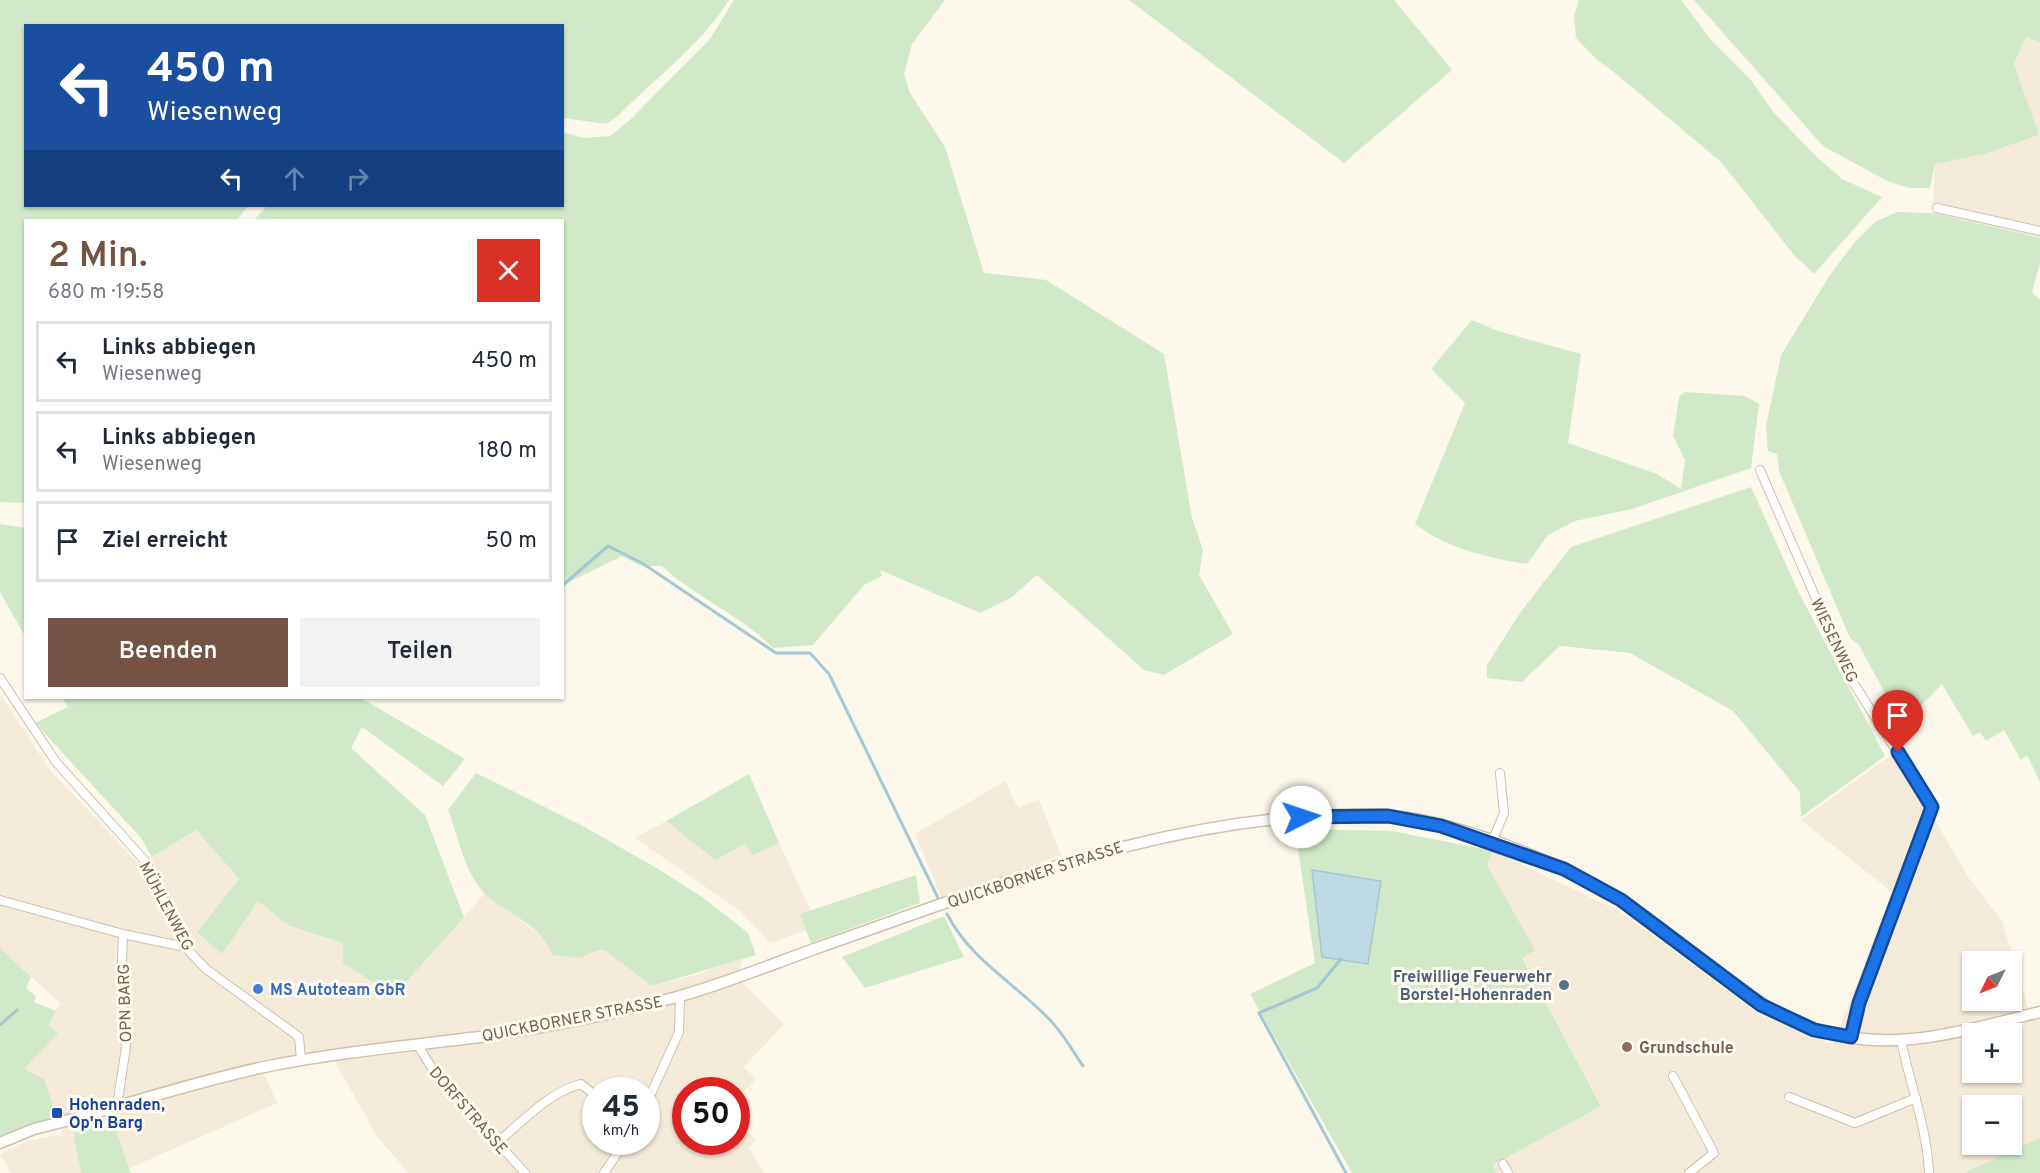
<!DOCTYPE html>
<html lang="de">
<meta charset="utf-8">
<style>
body{margin:0;font-family:Overpass,sans-serif;background:#f2f2f3;color:#1f2937;height:100vh;display:flex;flex-direction:column;font-size:22px;white-space:nowrap}
*{box-sizing:border-box;margin:0}
p{font-size:20px;color:#747a83}
.icon{flex:none;width:33px;height:33px;fill:none;stroke:currentColor;stroke-width:2;stroke-linecap:round;stroke-linejoin:round}
.map{position:relative;flex:1;overflow:hidden}
.details{position:absolute;left:24px;top:219px;width:540px;height:480px;display:flex;flex-direction:column;background:#fff;border-radius:0px;box-shadow:0 2px 4px #0004}
.details>*{flex:none}
.guide{position:absolute;left:24px;top:24px;width:540px;height:183px;border-radius:0px;box-shadow:0 2px 4px #0004;background:#1a4fa0;color:#fff;overflow:hidden}
.needle{width:39px;rotate:227deg}
.fabs{position:absolute;left:1962px;top:951px;display:grid;gap:12px}
.fabs a{display:grid;place-items:center;width:60px;height:60px;border-radius:0px;background:#fff;box-shadow:0 2px 4px #0004;font-size:30px}
.speed{position:absolute;left:582px;top:1077px;display:flex;gap:12px;font-size:30px;font-weight:700;text-align:center}
.speed>*{display:grid;place-content:center;width:78px;height:78px;border-radius:50%;background:#fff;box-shadow:0 2px 4px #0004;line-height:1}
.speed small{font-size:15px;font-weight:400}
.speed .limit{border:9px solid #d22;background:#fff;color:#111}
.pin{position:absolute;display:grid;place-items:center;width:51px;height:51px;color:#fff;margin:-62px -26px;border-radius:50% 50% 50% 0;rotate:-45deg;box-shadow:0 0 6px #0007}
.pin .icon{rotate:45deg}
.me{position:absolute;width:66px;margin:-33px;rotate:86deg;stroke-linejoin:round;filter:drop-shadow(0 0 4px #0008)}
.turn{display:flex;align-items:center;gap:21px;height:126px;padding:0 24px;font-size:27px}
.turn .icon{width:78px;height:78px;stroke-width:2.5}
.turn b{display:block;font-size:42px;line-height:51px}
.lanes{display:flex;align-items:center;height:57px;padding:0 24px;background:#0003;justify-content:center;gap:30px;direction:ltr}
.lanes .off{opacity:.35}
.round{display:grid;place-items:center;flex:none;width:63px;height:63px;border-radius:0px;background:#f2f2f3}
.summary{display:flex;align-items:center;justify-content:space-between;height:102px;padding:0 24px}
h1{font-size:36px;font-weight:600;line-height:45px;color:#745345}
.button{display:flex;gap:12px;margin-top:auto;padding:12px 24px}
.button a{flex:1;height:69px;border-radius:0px;background:#745345;color:#fff;font-size:24px;font-weight:600;line-height:69px;text-align:center}
.button a+a{background:#f2f2f3;color:#1f2937}
ul{padding:0;list-style:none}
li{display:flex;align-items:center;gap:18px;height:81px;margin:0 12px 9px;padding:0 12px;border:3px solid #e0e1e3;border-radius:0px}
li div{flex:1}
li b{display:block;font-size:22px}
li em{font-style:normal}
.map>svg:first-child{display:block}
.residential{fill:#f3ead9;fill-rule:evenodd}
.green{fill:#d1e9c8}
.water{fill:#bfdae4;stroke:#a6c8d6;stroke-width:1.5}
.lines{fill:none;stroke-linecap:round;stroke-linejoin:round}
.stream{stroke:#a6c8d6;stroke-width:3}
.street-casing{stroke:#cdc0b0;stroke-width:10}
.secondary-casing{stroke:#d0c1ae;stroke-width:13}
.street{stroke:#fff;stroke-width:8}
.secondary{stroke:#fff;stroke-width:10}
.route-casing{stroke:#114b97;stroke-width:15}
.route{stroke:#1a73e8;stroke-width:10}
.service-dot{fill:#5c6f8a;stroke:#fefaf0;stroke-width:2}
.shop-dot{fill:#3f7fe0;stroke:#fefaf0;stroke-width:2}
.education-dot{fill:#8d6e63;stroke:#fefaf0;stroke-width:2}
.transit-dot{fill:#1a4fb4;stroke:#fefaf0;stroke-width:2}
.labels{text-anchor:middle;stroke-width:6;stroke-linejoin:round;paint-order:stroke}
.street-label{font-size:16px;fill:#75614e;stroke:#fefaf0}
.service-label{font-size:16px;font-weight:bold;fill:#4e5e75;stroke:#fefaf0;text-anchor:end}
.shop-label{font-size:16px;font-weight:bold;fill:#366cbe;stroke:#fefaf0;text-anchor:start}
.education-label{font-size:16px;font-weight:bold;fill:#785e54;stroke:#fefaf0;text-anchor:start}
.transit-label{font-size:16px;font-weight:bold;fill:#164399;stroke:#fefaf0;text-anchor:start}
</style>
<div class="map">
<svg width="2040" height="1173" viewBox="0 0 2040 1173">
<rect width="100%" height="100%" fill="#fbf7ea"/>
<!-- residential -->
<g class="residential">
<polygon points="2026,37 2040,42 2040,238 1933,213 1935,164 1984,154 2039,135 2014,64"/>
<path d="M 0,694 L 49,769 L 140,865 L 196,830 L 239,880 L 197,931 L 222,953 L 258,900 L 290,926 L 343,943 L 343,963 L 376,984 L 401,988 L 485,893 L 547,940 L 561,954 L 580,958 L 598,950 L 606,951 L 652,986 L 699,974 L 743,957 L 738,978 L 784,1024 L 744,1067 L 756,1079 L 742,1093 L 752,1103 L 737,1120 L 736,1090 L 686,1090 L 686,1142 L 736,1142 L 737,1122 L 756,1140 L 749,1148 L 764,1173 L 409,1173 L 378,1138 L 329,1051 L 260,1065 L 277,1103 L 130,1168 L 112,1122 L 73,1133 L 81,1173 L 11,1173 L 0,1154 L 26,1141 L 63,1134 L 57,1118 L 23,1069 L 57,1033 L 48,1026 L 60,1003 L 0,948 ZM 596,1090 L 646,1090 L 646,1142 L 596,1142 Z"/>
<path d="M 1895,752 L 1968,877 L 2002,921 L 2028,1008 L 2040,1006 L 2040,1138 L 1967,1173 L 1496,1173 L 1492,1166 L 1601,1105 L 1522,957 L 1534,950 L 1487,864 L 1493,851 L 1619,911 L 1759,1014 L 1833,1045 L 1892,892 L 1801,820 ZM 1972,962 L 2012,962 L 2012,1000 L 1972,1000 ZM 1972,1034 L 2012,1034 L 2012,1072 L 1972,1072 ZM 1972,1106 L 2012,1106 L 2012,1144 L 1972,1144 Z"/>
<polygon points="1005,781 1018,808 1039,799 1061,855 942,899 915,834"/>
<polygon points="666,821 715,860 746,844 753,855 779,843 818,926 770,943 739,910 635,838"/>
</g>
<!-- green -->
<g class="green">
<path d="M 0,0 L 729,0 C 701,45 654,79 618,116 L 606,124 L 563,118 L 562,26 L 26,26 L 26,206 L 248,206 L 237,220 L 26,220 L 26,503 L 0,502 Z"/>
<path d="M 734,0 L 945,0 L 912,44 L 904,74 L 910,93 L 945,147 L 984,273 L 1046,280 L 1164,354 L 1192,518 L 1203,550 L 1199,575 L 1233,634 L 1164,675 L 1144,670 L 1037,575 L 1012,597 L 980,613 L 880,570 L 882,576 L 864,585 L 813,645 L 773,648 C 741,615 696,598 662,566 L 641,566 L 622,556 L 563,585 L 562,220 L 254,220 L 267,206 L 562,206 L 563,132 L 584,138 L 610,136 L 630,120 L 710,39 Z"/>
<polygon points="1129,0 1394,0 1452,70 1344,163"/>
<polygon points="1579,0 1681,0 1712,41 1750,79 1774,113 1816,156 1842,179 1882,197 1814,274 1793,254 1722,163 1615,73 1596,59 1576,38 1574,16"/>
<polygon points="1694,0 2040,0 2040,42 2026,37 2014,64 2039,135 1984,154 1935,164 1930,188 1909,188 1887,181 1823,146"/>
<polygon points="1897,212 1933,213 2040,238 2040,263 2032,292 2040,300 2040,782 2027,755 2021,760 2004,730 1986,741 1980,732 1973,736 1942,684 1902,725 1859,645 1850,638 1779,471 1777,454 1768,451 1766,426 1781,355 1830,275 1854,243 1875,222"/>
<path d="M 1472,320 L 1498,331 L 1581,354 L 1568,443 L 1657,474 L 1681,489 L 1685,460 L 1673,436 L 1679,397 L 1685,392 L 1745,396 L 1759,404 L 1751,468 L 1632,509 L 1575,521 L 1548,535 L 1527,564 C 1488,558 1446,548 1415,524 L 1465,403 L 1431,369 Z"/>
<polygon points="1751,487 1798,591 1885,756 1801,817 1800,792 1733,711 1630,653 1560,646 1522,682 1487,678 1487,665 1520,613 1571,547"/>
<polygon points="0,524 25,528 25,636 0,592"/>
<polygon points="62,698 361,698 465,759 443,786 362,727 351,748 425,815 464,917 401,988 376,984 343,963 343,943 290,926 258,901 222,954 197,932 239,879 196,830 152,857 141,838 35,723 68,707"/>
<path d="M 476,773 L 583,826 L 655,867 L 705,899 L 748,933 L 756,955 L 652,986 L 606,951 L 598,950 L 580,958 L 552,955 C 543,925 507,914 485,894 C 465,874 458,836 448,810 Z"/>
<polygon points="749,774 779,843 753,855 745,844 715,860 666,821"/>
<polygon points="1295,829 1392,831 1493,851 1487,865 1535,950 1522,958 1601,1106 1493,1165 1496,1173 1352,1173 1250,994 1315,963"/>
<polygon points="916,875 920,903 811,943 800,914"/>
<polygon points="944,916 964,957 865,988 842,957"/>
<polygon points="0,948 31,977 26,988 36,997 34,1002 56,1011 48,1026 58,1033 24,1069 44,1079 57,1118 0,1137"/>
<polygon points="113,1122 131,1173 81,1173 73,1133"/>
<polygon points="2040,1138 2040,1173 1967,1173 1966,1172"/>
</g>
<!-- water -->
<polygon class="water" points="1312,870 1381,881 1368,964 1322,957"/>
<g class="lines">
<!-- stream -->
<g class="stream">
<polyline points="562,586 608,546 642,563 776,653 810,653 829,674 938,898"/>
<path d="M 947,914 C 970,959 1013,982 1047,1017 C 1061,1030 1072,1050 1083,1066"/>
<polyline points="1341,959 1317,988 1259,1013 1346,1173"/>
<polyline points="0,1025 17,1010"/>
</g>
<defs>
<g id="street">
<polyline points="1937,208 2040,231"/>
<polyline points="1760,470 1851,679 1932,807 1859,1003 1851,1037"/>
<polyline points="0,678 56,762 146,862 185,947 206,969 299,1037 301,1060"/>
<polyline points="1492,842 1504,813 1500,773"/>
<polyline points="0,900 123,934 185,947"/>
<path d="M 1901,1040 C 1910,1085 1927,1127 1929,1173"/>
<polyline points="417,1044 435,1073 525,1173"/>
<polyline points="1673,1076 1714,1153 1689,1173"/>
<polyline points="1789,1097 1855,1123 1916,1098"/>
<polyline points="646,1105 679,1032 680,996"/>
<polyline points="117,1106 126,1047 121,987 123,934"/>
<path d="M 498,1142 C 523,1121 549,1092 581,1084 L 596,1096"/>
<polyline points="1503,1164 1508,1173"/>
<polyline points="604,1173 625,1142"/>
</g>
<path id="secondary" d="M 0,1143 L 34,1129 C 113,1110 190,1082 269,1066 C 339,1052 409,1046 479,1037 C 546,1028 612,1014 677,997 C 724,984 770,965 817,948 C 1001,884 1181,809 1380,815 C 1450,818 1559,862 1619,899 C 1697,947 1756,1023 1853,1038 C 1917,1047 1978,1027 2040,1012"/>
</defs>
<!-- street casing -->
<use href="#street" class="street-casing"/>
<!-- secondary casing -->
<use href="#secondary" class="secondary-casing"/>
<!-- street -->
<use href="#street" class="street"/>
<!-- secondary -->
<use href="#secondary" class="secondary"/>
</g>
<g class="lines">
<defs>
<polyline id="route" points="1301,817 1388,816 1441,826 1564,869 1621,900 1761,1005 1814,1030 1851,1037 1859,1003 1932,807 1898,752"/>
</defs>
<!-- route casing -->
<use href="#route" class="route-casing"/>
<!-- route -->
<use href="#route" class="route"/>
</g>
<!-- markers -->
<circle class="service-dot" cx="1564" cy="985" r="6"/>
<circle class="shop-dot" cx="258" cy="989" r="6"/>
<circle class="education-dot" cx="1627" cy="1047" r="6"/>
<rect class="transit-dot" x="51" y="1107" width="12" height="12" rx="3"/>
<g class="labels">
<!-- street labels -->
<g class="street-label">
<text transform="translate(1835 640) rotate(65)" y="6">WIESENWEG</text>
<text transform="translate(1035 874) rotate(-18)" y="6">QUICKBORNER STRASSE</text>
<text transform="translate(167 906) rotate(62)" y="6">MÜHLENWEG</text>
<text transform="translate(124 1003) rotate(-92)" y="6">OPN BARG</text>
<text transform="translate(572 1018) rotate(-11)" y="6">QUICKBORNER STRASSE</text>
<text transform="translate(469 1110) rotate(49)" y="6">DORFSTRASSE</text>
</g>
<!-- service labels -->
<g class="service-label">
<text x="1552" y="982">Freiwillige Feuerwehr<tspan x="1552" dy="18">Borstel-Hohenraden</tspan></text>
</g>
<!-- shop labels -->
<g class="shop-label">
<text x="270" y="995">MS Autoteam GbR</text>
</g>
<!-- education labels -->
<g class="education-label">
<text x="1639" y="1053">Grundschule</text>
</g>
<!-- transit labels -->
<g class="transit-label">
<text x="69" y="1110">Hohenraden,<tspan x="69" dy="18">Op'n Barg</tspan></text>
</g>
</g>
</svg>
<div class="fabs">
<a><svg class="needle" viewBox="-14 -14 28 28"><path d="M0-13l5 13h-10z" fill="#e53935"/><path d="M0 13l5-13h-10z" fill="#747a83"/></svg></a>
<a>+</a>
<a>−</a>
</div>
<div class="speed"><div>45<small>km/h</small></div><div class="limit">50</div></div>
<div class="pin" style="left:1898px;top:752px;background:#d93025"><svg class="icon" aria-label="arrive" viewBox="0 0 24 24"><path d="M6 21V4h12l-3 4 3 4H6"/></svg></div>
<svg class="me" style="left:1301px;top:817px" viewBox="-20 -20 40 40"><circle r="19" fill="#fff"/><path d="M0-13L10 11 0 6-10 11z" fill="#1a73e8"/></svg>
<div class="guide">
<div class="turn"><svg class="icon" aria-label="left" viewBox="0 0 24 24"><path d="M17 20v-9H6M10 6l-5 5 5 5"/></svg><div><b>450 m</b>Wiesenweg</div></div>
<div class="lanes"><svg class="icon" aria-label="left" viewBox="0 0 24 24"><path d="M17 20v-9H6M10 6l-5 5 5 5"/></svg><svg class="icon off" aria-label="ahead" viewBox="0 0 24 24"><path d="M12 20V5M6 11l6-6 6 6"/></svg><svg class="icon off" aria-label="right" viewBox="0 0 24 24"><path d="M7 20v-9h11M14 6l5 5-5 5"/></svg></div>
</div>
<section class="details">
<div class="summary"><div><h1>2 Min.</h1><p>680 m · 19:58</p></div><a class="round" style="background:#d93025;color:#fff"><svg class="icon" aria-label="close" viewBox="0 0 24 24"><path d="M6 6l12 12M18 6L6 18"/></svg></a></div>
<ul>
<li><svg class="icon" aria-label="left" viewBox="0 0 24 24"><path d="M17 20v-9H6M10 6l-5 5 5 5"/></svg><div><b>Links abbiegen</b><p>Wiesenweg</p></div><em>450 m</em></li>
<li><svg class="icon" aria-label="left" viewBox="0 0 24 24"><path d="M17 20v-9H6M10 6l-5 5 5 5"/></svg><div><b>Links abbiegen</b><p>Wiesenweg</p></div><em>180 m</em></li>
<li><svg class="icon" aria-label="arrive" viewBox="0 0 24 24"><path d="M6 21V4h12l-3 4 3 4H6"/></svg><div><b>Ziel erreicht</b></div><em>50 m</em></li>
</ul>
<div class="button"><a>Beenden</a><a>Teilen</a></div>
</section>
</div>
